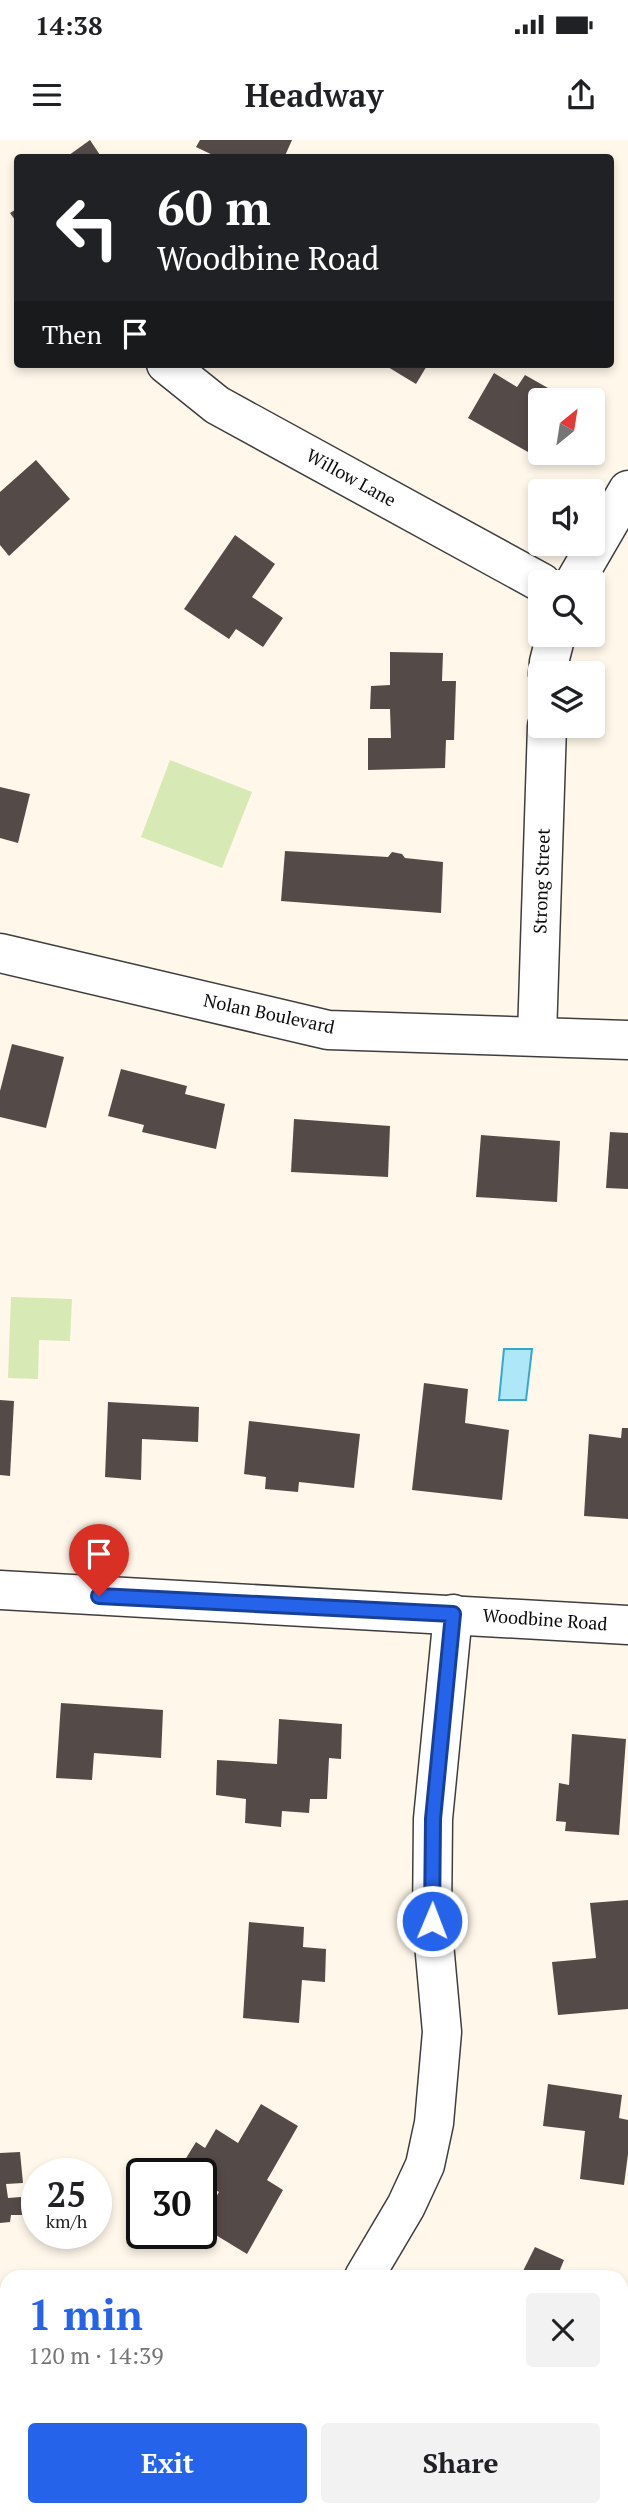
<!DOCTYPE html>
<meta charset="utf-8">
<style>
body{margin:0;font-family:"PT Serif",serif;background:#f2f2f2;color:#202124;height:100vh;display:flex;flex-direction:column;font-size:26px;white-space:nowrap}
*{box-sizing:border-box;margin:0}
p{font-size:23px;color:#757577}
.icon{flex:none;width:38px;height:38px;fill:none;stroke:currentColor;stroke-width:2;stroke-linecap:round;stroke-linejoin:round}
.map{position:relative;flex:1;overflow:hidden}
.panel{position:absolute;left:0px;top:2130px;width:628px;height:247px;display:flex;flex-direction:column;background:#fff;border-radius:21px 21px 0 0;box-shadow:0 4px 10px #0003}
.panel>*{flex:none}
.banner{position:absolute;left:14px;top:14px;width:600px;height:214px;border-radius:7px;box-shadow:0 4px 10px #0003;background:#202124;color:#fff;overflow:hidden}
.needle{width:46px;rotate:30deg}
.tools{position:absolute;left:528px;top:248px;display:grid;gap:14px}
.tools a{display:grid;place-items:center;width:77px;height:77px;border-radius:7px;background:#fff;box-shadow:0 4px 10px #0003;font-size:35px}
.speed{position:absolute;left:21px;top:2018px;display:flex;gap:14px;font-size:35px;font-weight:700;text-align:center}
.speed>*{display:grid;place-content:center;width:91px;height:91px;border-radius:50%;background:#fff;box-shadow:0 4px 10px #0003;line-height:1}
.speed small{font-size:18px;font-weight:400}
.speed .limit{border:4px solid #111;border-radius:10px;background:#fff;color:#111}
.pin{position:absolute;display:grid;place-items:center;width:60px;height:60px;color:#fff;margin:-72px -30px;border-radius:50% 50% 50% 0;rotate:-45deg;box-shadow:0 0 7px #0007}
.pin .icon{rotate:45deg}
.me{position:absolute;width:77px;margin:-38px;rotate:1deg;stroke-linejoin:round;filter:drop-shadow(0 0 5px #0008)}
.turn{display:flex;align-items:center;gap:24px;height:147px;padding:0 28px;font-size:32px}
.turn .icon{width:91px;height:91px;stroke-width:2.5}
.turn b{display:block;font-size:49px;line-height:60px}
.then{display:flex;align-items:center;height:66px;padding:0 28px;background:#0003;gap:14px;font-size:26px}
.round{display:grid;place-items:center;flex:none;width:74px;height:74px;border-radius:7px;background:#f2f2f2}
.summary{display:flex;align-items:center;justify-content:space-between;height:119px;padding:0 28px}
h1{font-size:42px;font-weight:700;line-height:52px;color:#2563eb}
.cta{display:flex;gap:14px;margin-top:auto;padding:14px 28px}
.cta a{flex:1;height:80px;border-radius:7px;background:#2563eb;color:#fff;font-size:28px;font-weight:700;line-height:80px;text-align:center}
.cta a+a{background:#f2f2f2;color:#202124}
.status{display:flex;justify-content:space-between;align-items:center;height:49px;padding:0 35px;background:#fff;direction:ltr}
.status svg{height:19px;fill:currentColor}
header{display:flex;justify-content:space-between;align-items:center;height:91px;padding:0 28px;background:#fff;font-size:32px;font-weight:700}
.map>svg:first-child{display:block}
.green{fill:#d7e9b4}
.water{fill:#aee7f7;stroke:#34a8cf;stroke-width:2}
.building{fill:#544b48}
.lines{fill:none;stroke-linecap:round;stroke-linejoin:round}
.minor-casing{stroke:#3e3e3e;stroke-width:41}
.path{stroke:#2d2d2d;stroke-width:4.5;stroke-dasharray:7 3.5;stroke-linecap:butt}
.minor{stroke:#fff;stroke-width:38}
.route-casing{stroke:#184099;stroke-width:18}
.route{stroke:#2563eb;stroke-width:12}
.labels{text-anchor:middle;stroke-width:7;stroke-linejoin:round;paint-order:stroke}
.street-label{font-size:18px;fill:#0b0b0b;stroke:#fff}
</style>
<div class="status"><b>14:38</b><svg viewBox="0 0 49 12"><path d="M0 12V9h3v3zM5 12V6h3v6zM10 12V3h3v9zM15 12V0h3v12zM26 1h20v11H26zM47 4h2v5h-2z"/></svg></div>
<header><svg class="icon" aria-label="menu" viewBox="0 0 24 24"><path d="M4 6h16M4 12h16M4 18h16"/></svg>Headway<svg class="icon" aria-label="share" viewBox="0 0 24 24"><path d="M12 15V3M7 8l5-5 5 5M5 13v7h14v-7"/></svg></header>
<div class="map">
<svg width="628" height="2375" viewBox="0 0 628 2375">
<rect width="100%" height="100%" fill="#fff8ea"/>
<!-- green -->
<g class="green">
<polygon points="170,620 252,652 222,728 141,697"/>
<polygon points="11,1157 72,1159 70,1201 39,1200 38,1239 8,1238"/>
</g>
<!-- water -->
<polygon class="water" points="504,1209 532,1209 526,1260 499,1260"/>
<!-- building -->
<g class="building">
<polygon points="90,0 102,18 65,18"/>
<polygon points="200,0 292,0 284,18 268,15 266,18 219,18 196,7"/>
<polygon points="18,68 18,84 10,73"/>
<polygon points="383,224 428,224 416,244"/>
<polygon points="494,233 517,247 525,235 571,261 541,261 541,313 548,313 544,321 468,278"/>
<polygon points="36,320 70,359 9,416 0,405 0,352"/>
<polygon points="235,395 275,424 252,457 283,478 263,507 236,489 229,499 184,469"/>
<polygon points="390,512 443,513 442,541 456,541 454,600 446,600 445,628 368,630 368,598 391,598 390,569 370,569 371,546 390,545"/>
<polygon points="0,647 30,654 18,703 0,698"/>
<polygon points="285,711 388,717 392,712 402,714 405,718 443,722 441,773 281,761"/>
<polygon points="12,904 64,917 46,988 0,977 0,951"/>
<polygon points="121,929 187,946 185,954 225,964 216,1009 142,992 144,985 108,976"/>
<polygon points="294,979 390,986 388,1037 291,1032"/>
<polygon points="610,992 628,993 628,1049 606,1048"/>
<polygon points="481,995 560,1001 557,1062 476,1057"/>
<polygon points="424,1243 468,1249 465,1283 509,1290 502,1360 412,1350"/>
<polygon points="0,1260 14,1261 10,1336 0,1335"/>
<polygon points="108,1262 199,1267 198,1302 142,1299 141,1340 105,1337"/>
<polygon points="249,1281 360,1294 354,1348 299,1342 298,1352 265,1349 266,1337 244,1334"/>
<polygon points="622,1288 628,1288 628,1379 584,1376 589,1294 621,1298"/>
<polygon points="61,1563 163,1570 161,1618 94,1613 92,1640 56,1638"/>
<polygon points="279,1579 342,1584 341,1619 329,1618 327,1659 310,1659 309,1673 282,1671 281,1687 245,1683 246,1659 216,1655 217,1620 277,1624"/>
<polygon points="572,1594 626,1599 619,1695 565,1691 566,1682 556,1681 559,1643 569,1645"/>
<polygon points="628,1760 628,1869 558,1875 552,1822 596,1818 590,1763"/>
<polygon points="249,1782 304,1787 303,1807 326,1809 325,1842 302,1840 299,1883 243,1878"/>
<polygon points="548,1944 622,1955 619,1978 628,1980 628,2014 624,2045 580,2039 585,1991 543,1986"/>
<polygon points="261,1964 298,1986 267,2040 283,2050 247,2114 201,2086 201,2082 219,2052 201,2041 201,2034 189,2034 180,2028 196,2002 205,2008 216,1989 238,2003"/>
<polygon points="20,2012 23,2043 6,2044 8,2058 21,2057 22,2075 11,2075 10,2082 0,2083 0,2013"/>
<polygon points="535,2107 564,2120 557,2137 520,2137"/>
<polygon points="391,2370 453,2370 450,2375 400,2375"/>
</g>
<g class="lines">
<defs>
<g id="minor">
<polyline points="166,224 217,265 542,443"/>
<polyline points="574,443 628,350"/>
<polyline points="548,534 549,522 556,495"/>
<polyline points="0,813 328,890 628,900"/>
<polyline points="537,896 547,586"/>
<polyline points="0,1450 628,1485"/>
<polyline points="364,2137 406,2066 425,2025 434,1983 442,1892 432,1781 433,1679 453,1474"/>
<polyline points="222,2375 225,2370"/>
</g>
</defs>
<!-- minor casing -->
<use href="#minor" class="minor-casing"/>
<!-- path -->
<polyline class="path" points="0,2372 5,2375"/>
<!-- minor -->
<use href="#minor" class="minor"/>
</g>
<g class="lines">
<defs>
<polyline id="route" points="99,1456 453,1474 433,1679 432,1781"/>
</defs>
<!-- route casing -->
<use href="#route" class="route-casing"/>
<!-- route -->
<use href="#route" class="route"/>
</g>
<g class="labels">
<!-- street labels -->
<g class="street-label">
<text transform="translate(351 338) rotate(29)" y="6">Willow Lane</text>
<text transform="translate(542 741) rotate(-88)" y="6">Strong Street</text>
<text transform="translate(269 874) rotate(12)" y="6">Nolan Boulevard</text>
<text transform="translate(545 1480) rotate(4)" y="6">Woodbine Road</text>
</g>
</g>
</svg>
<div class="tools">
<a><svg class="needle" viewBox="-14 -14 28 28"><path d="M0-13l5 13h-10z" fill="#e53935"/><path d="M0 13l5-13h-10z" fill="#757577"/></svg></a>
<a><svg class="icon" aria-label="sound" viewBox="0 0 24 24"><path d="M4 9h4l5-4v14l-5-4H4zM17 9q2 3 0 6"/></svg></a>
<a><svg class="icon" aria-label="search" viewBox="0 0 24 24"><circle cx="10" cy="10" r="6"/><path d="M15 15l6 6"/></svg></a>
<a><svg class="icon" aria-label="layers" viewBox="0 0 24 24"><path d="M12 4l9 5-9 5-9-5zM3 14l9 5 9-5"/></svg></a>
</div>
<div class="speed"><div>25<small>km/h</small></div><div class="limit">30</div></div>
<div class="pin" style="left:99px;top:1456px;background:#d93025"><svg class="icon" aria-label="arrive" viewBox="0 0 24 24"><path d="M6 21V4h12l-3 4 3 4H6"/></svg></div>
<svg class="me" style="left:432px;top:1781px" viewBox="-20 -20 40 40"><circle r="17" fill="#2563eb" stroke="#fff" stroke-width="3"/><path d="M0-11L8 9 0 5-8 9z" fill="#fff"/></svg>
<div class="banner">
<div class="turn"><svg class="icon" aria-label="left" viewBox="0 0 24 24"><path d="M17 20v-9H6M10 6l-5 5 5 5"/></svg><div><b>60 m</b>Woodbine Road</div></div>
<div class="then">Then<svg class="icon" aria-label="arrive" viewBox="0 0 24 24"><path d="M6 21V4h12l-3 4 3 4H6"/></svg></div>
</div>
<section class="panel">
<div class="summary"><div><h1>1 min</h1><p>120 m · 14:39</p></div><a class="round"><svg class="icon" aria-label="close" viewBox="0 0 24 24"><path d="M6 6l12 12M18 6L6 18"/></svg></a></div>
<div class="cta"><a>Exit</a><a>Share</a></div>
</section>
</div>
